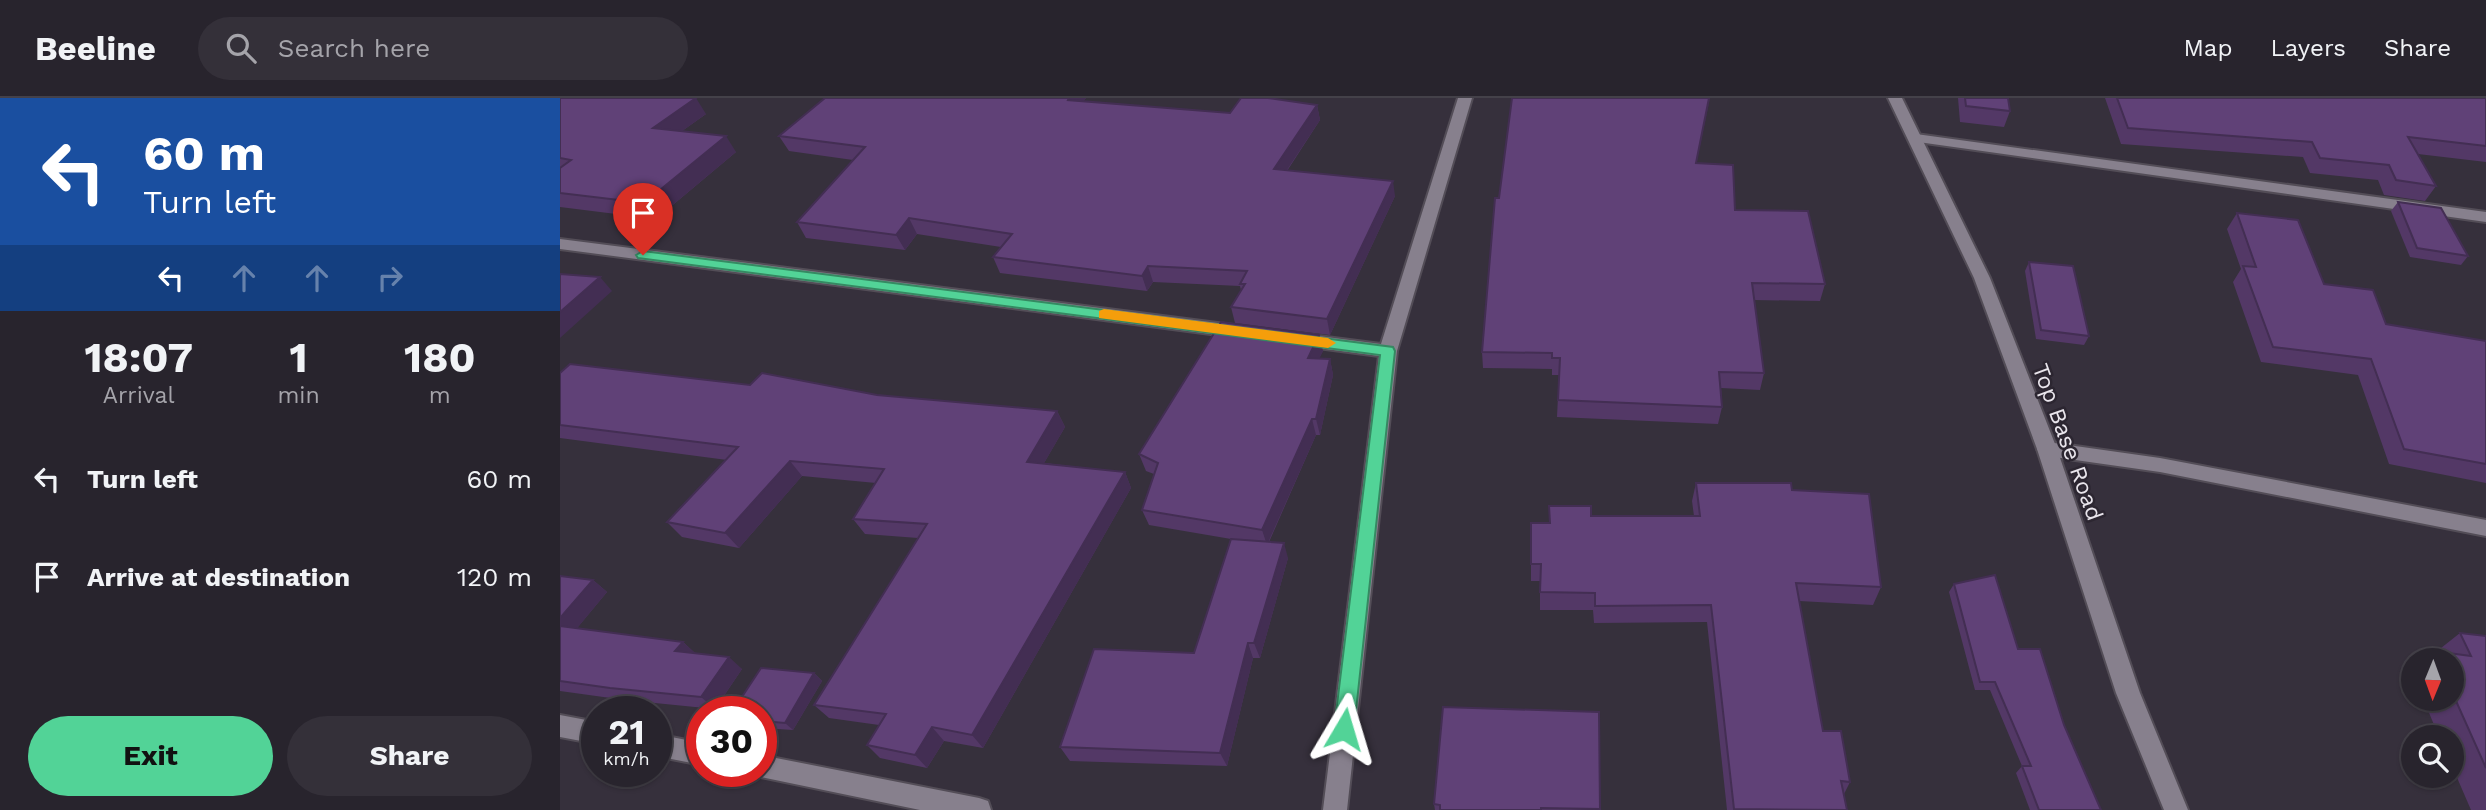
<!DOCTYPE html>
<style>
body{margin:0;font-family:"Work Sans",sans-serif;background:#343039;color:#f1f3f6;height:100vh;display:flex;flex-direction:column;font-size:26px;white-space:nowrap}
*{box-sizing:border-box;margin:0}
p{font-size:23px;color:#a5a4aa}
.icon{flex:none;width:38px;height:38px;fill:none;stroke:currentColor;stroke-width:2;stroke-linecap:round;stroke-linejoin:round}
.map{position:relative;flex:1;overflow:hidden}
.panel{display:flex;flex-direction:column;background:#28242d;width:560px}
.panel>*{flex:none}
.hud{background:#1a4fa0;color:#fff;overflow:hidden}
.needle{width:46px;rotate:181deg}
.controls{position:absolute;left:1841px;top:550px;display:grid;gap:14px}
.controls a{display:grid;place-items:center;width:63px;height:63px;border-radius:50%;background:#28242d;box-shadow:0 2px 5px #0004,0 0 0 2px #444149;font-size:35px}
.speed{position:absolute;left:21px;top:598px;display:flex;gap:14px;font-size:35px;font-weight:700;text-align:center}
.speed>*{display:grid;place-content:center;width:91px;height:91px;border-radius:50%;background:#28242d;box-shadow:0 2px 5px #0004,0 0 0 2px #444149;line-height:1}
.speed small{font-size:18px;font-weight:400}
.speed .limit{border:10px solid #d22;background:#fff;color:#111}
.pin{position:absolute;display:grid;place-items:center;width:60px;height:60px;color:#fff;margin:-72px -30px;border-radius:50% 50% 50% 0;rotate:-45deg;box-shadow:0 0 7px #0007}
.pin .icon{rotate:45deg}
.me{position:absolute;width:77px;margin:-38px;rotate:7deg;stroke-linejoin:round;filter:drop-shadow(0 0 5px #0008)}
.turn{display:flex;align-items:center;gap:24px;height:147px;padding:0 28px;font-size:32px}
.turn .icon{width:91px;height:91px;stroke-width:2.5}
.turn b{display:block;font-size:49px;line-height:60px}
.lanes{display:flex;align-items:center;height:66px;padding:0 28px;background:#0003;justify-content:center;gap:35px;direction:ltr}
.lanes .off{opacity:.35}
.eta{display:flex;justify-content:space-evenly;align-items:center;height:119px;text-align:center}
.eta b{font-size:42px;font-weight:700;line-height:49px}
.primary-button{display:flex;gap:14px;margin-top:auto;padding:14px 28px}
.primary-button a{flex:1;height:80px;border-radius:42px;background:#52d397;color:#111;font-size:28px;font-weight:700;line-height:80px;text-align:center}
.primary-button a+a{background:#343039;color:#f1f3f6}
ul{padding:0;list-style:none}
li{display:flex;align-items:center;gap:21px;height:98px;padding:0 28px}
li div{flex:1}
li b{display:block;font-size:26px}
li em{font-style:normal}
header{display:flex;align-items:center;gap:42px;box-sizing:border-box;height:98px;padding:0 35px;background:#28242d;border-bottom:2px solid #444149}
header strong{font-size:33px}
nav{display:flex;gap:38px;margin-inline-start:auto;font-size:24px}
.search{width:490px;height:63px;background:#343039;display:flex;align-items:center;gap:18px;box-sizing:border-box;padding:0 24px;border-radius:38px;color:#a5a4aa;font-size:26px}
main{display:flex;flex:1;min-height:0}
.map>svg:first-child{display:block}
.lines{fill:none;stroke-linecap:round;stroke-linejoin:round}
.minor-casing{stroke:#534d57;stroke-width:4}
.tertiary-casing{stroke:#534d57;stroke-width:4}
.minor{fill:#87808d;fill-rule:evenodd}
.tertiary{fill:#87808d;fill-rule:evenodd}
.wall{fill:#533866}
.shaded-wall{fill:#432e53}
.building{fill:#604177;stroke:#432e53;stroke-width:2}
.route{fill:#52d397;stroke:#358962;stroke-width:2}
.slow{fill:#f59e0b}
.labels{text-anchor:middle;stroke-width:5;stroke-linejoin:round;paint-order:stroke}
.street-label{font-size:23px;fill:#e9e5ec;stroke:#2c2631}
</style>
<header>
<strong>Beeline</strong>
<div class="search"><svg class="icon" aria-label="search" viewBox="0 0 24 24"><circle cx="10" cy="10" r="6"/><path d="M15 15l6 6"/></svg>Search here</div>
<nav><a>Map</a><a>Layers</a><a>Share</a></nav>
</header>
<main>
<section class="panel">
<div class="hud">
<div class="turn"><svg class="icon" aria-label="left" viewBox="0 0 24 24"><path d="M17 20v-9H6M10 6l-5 5 5 5"/></svg><div><b>60 m</b>Turn left</div></div>
<div class="lanes"><svg class="icon" aria-label="left" viewBox="0 0 24 24"><path d="M17 20v-9H6M10 6l-5 5 5 5"/></svg><svg class="icon off" aria-label="ahead" viewBox="0 0 24 24"><path d="M12 20V5M6 11l6-6 6 6"/></svg><svg class="icon off" aria-label="ahead" viewBox="0 0 24 24"><path d="M12 20V5M6 11l6-6 6 6"/></svg><svg class="icon off" aria-label="right" viewBox="0 0 24 24"><path d="M7 20v-9h11M14 6l5 5-5 5"/></svg></div>
</div>
<div class="eta">
<div><b>18:07</b><p>Arrival</p></div>
<div><b>1</b><p>min</p></div>
<div><b>180</b><p>m</p></div>
</div>
<ul>
<li><svg class="icon" aria-label="left" viewBox="0 0 24 24"><path d="M17 20v-9H6M10 6l-5 5 5 5"/></svg><div><b>Turn left</b></div><em>60 m</em></li>
<li><svg class="icon" aria-label="arrive" viewBox="0 0 24 24"><path d="M6 21V4h12l-3 4 3 4H6"/></svg><div><b>Arrive at destination</b></div><em>120 m</em></li>
</ul>
<div class="primary-button"><a>Exit</a><a>Share</a></div>
</section>
<div class="map">
<svg width="1926" height="712" viewBox="0 0 1926 712">
<rect width="100%" height="100%" fill="#36303c"/>
<g class="lines">
<defs>
<g id="minor">
<polygon points="898,0 912,0 837,253 787,712 763,712 819,258 735,247 726,241 735,235 821,246"/>
<polygon points="1356,36 1926,114 1926,124 1351,43 1351,37"/>
<polygon points="0,141 681,228 690,234 681,240 0,151"/>
<polygon points="1487,344 1600,360 1926,422 1926,438 1600,374 1487,358 1480,356 1477,351 1480,346"/>
<polygon points="0,617 37,624 37,646 0,639"/>
<polygon points="96,636 142,645 142,667 96,658"/>
<polygon points="201,657 419,700 428,703 431,712 360,712 201,679 191,674 201,674"/>
</g>
<polygon id="tertiary" points="1328,0 1342,0 1430,180 1497,351 1580,595 1628,712 1604,712 1556,595 1477,351 1414,180"/>
</defs>
<!-- minor casing -->
<use href="#minor" class="minor-casing"/>
<!-- tertiary casing -->
<use href="#tertiary" class="tertiary-casing"/>
<!-- minor -->
<use href="#minor" class="minor"/>
<!-- tertiary -->
<use href="#tertiary" class="tertiary"/>
</g>
<!-- wall -->
<g class="wall">
<polygon points="0,0 146,16 122,33 176,54 96,121 0,109"/>
<polygon points="265,0 526,0 523,3 670,15 757,7 760,22 727,73 835,98 770,237 675,225 671,209 681,192 680,188 593,184 587,193 440,175 433,159 441,149 357,136 345,152 246,140 237,124 293,62 229,53 219,38"/>
<polygon points="1398,0 1448,0 1450,13 1444,29 1400,24"/>
<polygon points="1545,0 1926,0 1926,64 1858,56 1876,88 1865,103 1824,97 1818,82 1750,75 1743,59 1561,46"/>
<polygon points="1137,65 1175,112 1265,186 1260,203 1194,202 1204,275 1200,292 1161,290 1162,309 1158,326 997,319 999,277 992,277 992,271 923,270 922,254 939,100"/>
<polygon points="1838,104 1908,158 1901,167 1850,159 1831,113"/>
<polygon points="1677,115 1764,186 1826,226 1926,243 1926,385 1829,366 1798,277 1701,264 1673,184 1681,171 1667,131"/>
<polygon points="1469,164 1529,238 1524,247 1476,241 1465,173"/>
<polygon points="759,237 763,253 759,260 770,261 773,277 760,337 756,337 709,444 728,460 700,560 693,560 667,668 510,663 500,649 634,555 671,441 589,427 582,412 594,376 586,373 579,356"/>
<polygon points="0,275 190,287 497,313 505,329 484,365 565,374 571,390 423,650 384,643 367,670 320,660 307,647 319,627 269,620 254,607 358,440 305,436 293,421 316,385 242,378 179,450 122,439 107,424 167,362 0,340"/>
<polygon points="1136,385 1232,392 1321,489 1313,507 1239,503 1263,633 1290,684 1284,696 1287,712 1167,712 1147,524 1034,525 1033,512 980,512 980,483 971,483 971,425 989,425 989,408 1031,418 1134,418 1132,403"/>
<polygon points="0,478 33,482 47,494 17,530 123,544 136,556 182,571 155,611 65,602 0,593"/>
<polygon points="1394,486 1458,551 1504,627 1541,712 1470,712 1456,675 1462,668 1430,592 1415,592 1389,494"/>
<polygon points="1900,535 1926,538 1926,712 1911,712 1892,668 1892,639 1879,639 1863,600 1892,600 1892,562 1862,562 1873,553 1876,554"/>
<polygon points="254,575 262,583 233,632 201,630 201,614"/>
<polygon points="874,706 1040,712 875,712"/>
</g>
<!-- shaded-wall -->
<g class="shaded-wall">
<polygon points="136,0 146,16 104,46 93,30"/>
<polygon points="509,0 526,0 513,17 508,2"/>
<polygon points="1149,0 1150,0 1133,81 1136,65"/>
<polygon points="757,7 760,22 717,87 714,71"/>
<polygon points="166,38 176,54 96,121 84,105"/>
<polygon points="833,83 835,98 770,237 767,221"/>
<polygon points="349,120 357,136 345,152 336,137"/>
<polygon points="588,168 593,184 587,193 582,178"/>
<polygon points="40,179 52,193 0,240 0,214"/>
<polygon points="759,237 763,253 752,277 748,260"/>
<polygon points="770,261 773,277 760,337 756,321"/>
<polygon points="497,313 505,329 476,379 467,364"/>
<polygon points="752,321 756,337 707,447 702,432"/>
<polygon points="230,363 242,378 179,450 165,435"/>
<polygon points="565,374 571,390 423,650 412,637"/>
<polygon points="724,445 728,460 700,560 694,545"/>
<polygon points="33,482 47,494 9,540 0,532 0,520"/>
<polygon points="123,544 136,556 115,553"/>
<polygon points="688,545 693,560 667,668 660,655"/>
<polygon points="169,559 182,571 155,611 141,599"/>
<polygon points="254,575 262,583 233,632 225,625"/>
<polygon points="372,629 384,643 367,670 355,657"/>
</g>
<!-- building -->
<g class="building">
<polygon points="0,0 136,0 93,30 166,38 84,105 0,95 0,70 11,62 0,60"/>
<polygon points="265,0 509,0 508,2 670,15 681,0 708,0 757,7 714,71 833,83 767,221 671,209 685,186 680,186 687,173 588,168 582,178 433,159 452,136 349,120 336,137 237,124 305,49 219,38"/>
<polygon points="952,0 1149,0 1136,65 1173,67 1175,112 1248,113 1265,186 1192,185 1204,275 1159,274 1162,309 998,302 1000,260 992,260 992,255 922,254 935,100 939,100"/>
<polygon points="1405,0 1448,0 1450,13 1406,8"/>
<polygon points="1557,0 1926,0 1926,48 1848,39 1876,88 1836,82 1829,67 1760,60 1752,44 1568,30"/>
<polygon points="1838,104 1881,110 1908,158 1857,150"/>
<polygon points="1677,115 1738,122 1764,186 1813,192 1826,226 1926,243 1926,366 1844,351 1811,261 1713,249 1683,168 1696,169"/>
<polygon points="1469,164 1513,168 1529,238 1481,232"/>
<polygon points="0,176 40,179 0,214"/>
<polygon points="661,224 759,237 748,260 770,261 756,321 752,321 702,432 582,412 598,365 579,356"/>
<polygon points="10,266 190,287 202,275 317,297 497,313 467,364 565,374 412,637 372,629 355,657 307,647 326,616 254,607 367,426 293,421 324,371 230,363 165,435 107,424 178,349 0,327 0,275"/>
<polygon points="1136,385 1231,385 1232,392 1309,396 1321,489 1236,485 1263,633 1281,633 1290,684 1281,683 1287,712 1174,711 1151,507 1035,508 1035,495 980,494 981,466 971,466 971,425 990,425 989,408 1031,408 1031,418 1140,418"/>
<polygon points="671,441 724,445 694,545 688,545 660,655 500,649 534,551 634,555"/>
<polygon points="1435,477 1458,551 1480,551 1504,627 1541,712 1479,712 1462,668 1471,668 1435,584 1420,584 1394,486"/>
<polygon points="0,478 33,482 0,520"/>
<polygon points="0,528 123,544 115,553 169,559 141,599 50,590 0,583"/>
<polygon points="1900,535 1926,538 1926,670 1892,594 1892,562 1877,562 1873,553 1911,558"/>
<polygon points="201,570 254,575 225,625 201,623 201,614 172,614"/>
<polygon points="883,609 1039,614 1040,711 981,710 981,712 880,712 880,707 874,706"/>
</g>
<!-- route -->
<polygon class="route" points="83,153 833,249 835,253 794,631 791,637 784,640 777,637 774,631 820,257 78,160 76,157"/>
<!-- slow -->
<polygon class="slow" points="544,211 768,240 776,245 768,250 539,220 539,213"/>
<g class="labels">
<!-- street labels -->
<g class="street-label">
<text transform="translate(1508 344) rotate(70)" y="8">Top Base Road</text>
</g>
</g>
</svg>
<div class="controls">
<a><svg class="needle" viewBox="-14 -14 28 28"><path d="M0-13l5 13h-10z" fill="#e53935"/><path d="M0 13l5-13h-10z" fill="#a5a4aa"/></svg></a>
<a><svg class="icon" aria-label="search" viewBox="0 0 24 24"><circle cx="10" cy="10" r="6"/><path d="M15 15l6 6"/></svg></a>
</div>
<div class="speed"><div>21<small>km/h</small></div><div class="limit">30</div></div>
<div class="pin" style="left:83px;top:157px;background:#d93025"><svg class="icon" aria-label="arrive" viewBox="0 0 24 24"><path d="M6 21V4h12l-3 4 3 4H6"/></svg></div>
<svg class="me" style="left:784px;top:631px" viewBox="-20 -20 40 40"><path d="M0-17L14 15 0 8-14 15z" fill="#52d397" stroke="#fff" stroke-width="4"/></svg>
</div>
</main>
